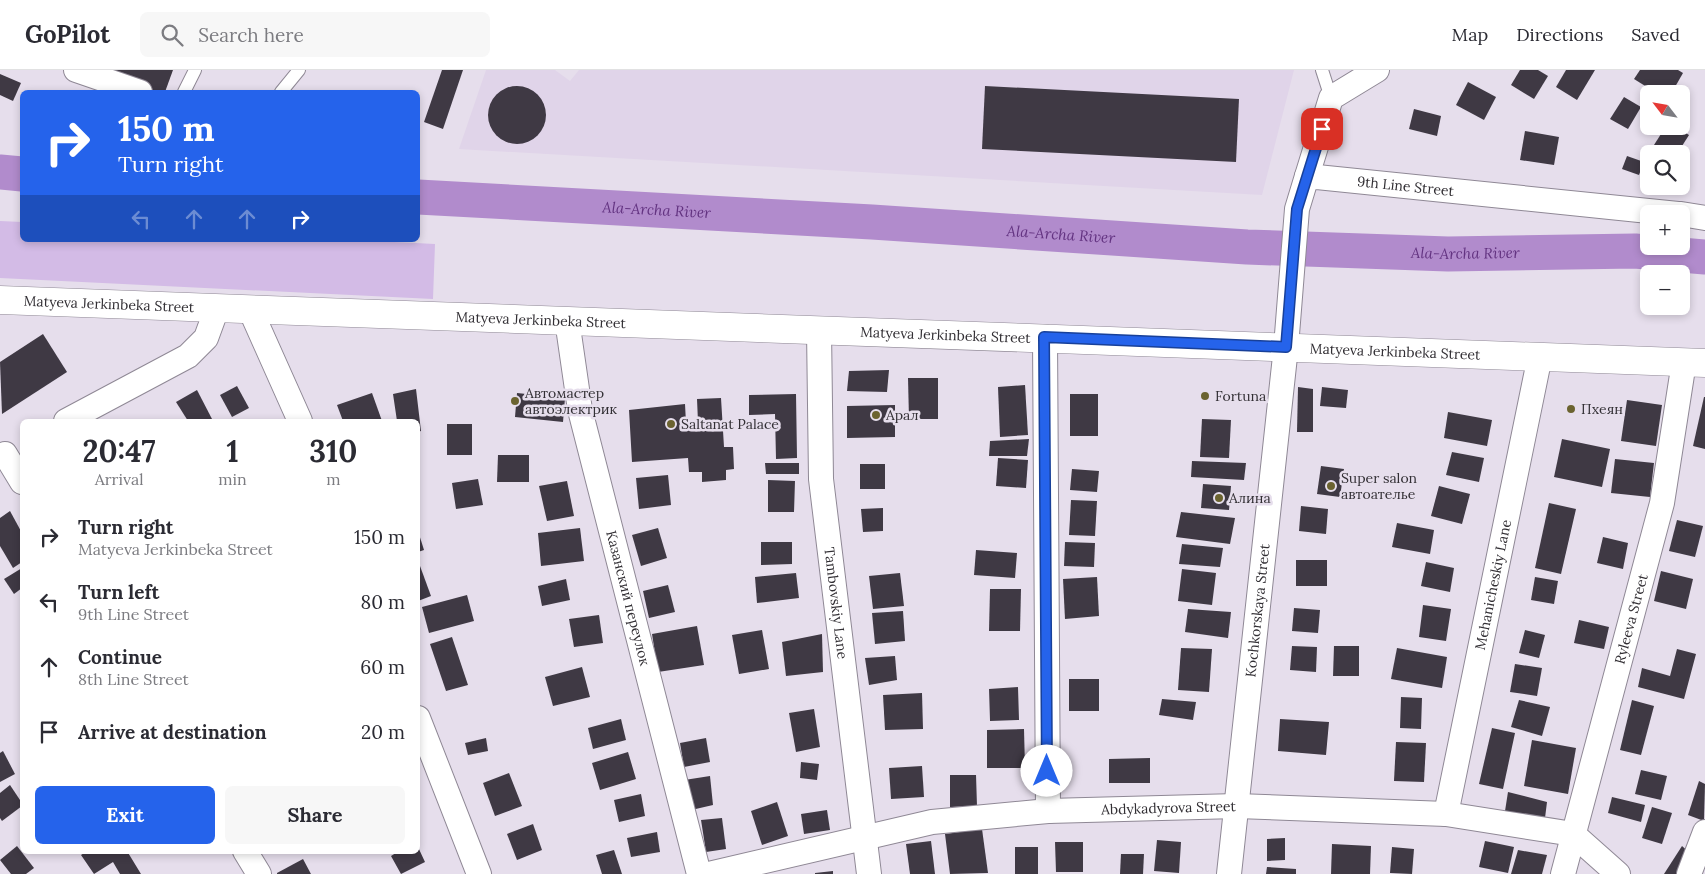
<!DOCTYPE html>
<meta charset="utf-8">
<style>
body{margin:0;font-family:Lora,serif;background:#f7f7f7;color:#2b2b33;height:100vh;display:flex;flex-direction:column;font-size:19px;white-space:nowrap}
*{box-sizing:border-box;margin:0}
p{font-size:16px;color:#7c7c81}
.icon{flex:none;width:28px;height:28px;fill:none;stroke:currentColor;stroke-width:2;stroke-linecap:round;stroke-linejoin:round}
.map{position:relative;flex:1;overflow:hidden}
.side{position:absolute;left:20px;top:349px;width:400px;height:435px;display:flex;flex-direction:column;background:#fff;border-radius:8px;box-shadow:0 2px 8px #0003}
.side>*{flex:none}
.guide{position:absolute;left:20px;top:20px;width:400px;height:152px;border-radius:8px;box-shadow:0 2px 8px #0003;background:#2563eb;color:#fff;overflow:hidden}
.needle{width:32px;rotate:301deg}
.controls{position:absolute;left:1640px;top:15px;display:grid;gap:10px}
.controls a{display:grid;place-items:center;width:50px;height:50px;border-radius:8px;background:#fff;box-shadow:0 2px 8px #0003;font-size:25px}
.pin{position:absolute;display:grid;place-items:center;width:42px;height:42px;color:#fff;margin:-21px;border-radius:10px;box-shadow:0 2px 8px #0006}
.me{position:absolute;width:55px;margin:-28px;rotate:0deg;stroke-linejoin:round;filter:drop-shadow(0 0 4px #0008)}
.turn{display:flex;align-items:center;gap:18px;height:105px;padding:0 15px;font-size:22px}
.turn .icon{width:65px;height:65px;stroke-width:2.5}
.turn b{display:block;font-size:35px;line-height:42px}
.lanes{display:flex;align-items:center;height:48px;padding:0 15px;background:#0003;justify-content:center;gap:25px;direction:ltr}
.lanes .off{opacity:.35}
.eta{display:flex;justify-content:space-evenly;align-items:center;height:85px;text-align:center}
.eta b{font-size:30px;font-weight:800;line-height:35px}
.button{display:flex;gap:10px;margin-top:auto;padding:10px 15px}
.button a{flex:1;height:58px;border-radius:8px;background:#2563eb;color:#fff;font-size:20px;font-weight:800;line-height:58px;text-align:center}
.button a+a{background:#f7f7f7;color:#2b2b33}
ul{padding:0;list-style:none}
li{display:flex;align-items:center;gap:15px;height:65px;padding:0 15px}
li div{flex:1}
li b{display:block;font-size:19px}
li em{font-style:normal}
header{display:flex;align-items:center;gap:30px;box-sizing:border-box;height:70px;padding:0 25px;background:#fff;border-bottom:1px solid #e1e1e2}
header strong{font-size:24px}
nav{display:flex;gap:28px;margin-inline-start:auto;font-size:18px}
.search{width:350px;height:45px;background:#f7f7f7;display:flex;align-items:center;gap:12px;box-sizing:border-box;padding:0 18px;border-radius:8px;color:#7c7c81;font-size:19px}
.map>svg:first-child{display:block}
.built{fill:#e0d4e9}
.green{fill:#d3bbe6}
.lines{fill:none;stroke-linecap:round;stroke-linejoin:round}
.river{stroke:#b18bcc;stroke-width:35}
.building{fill:#3f3944}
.service-casing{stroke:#8f8895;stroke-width:14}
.minor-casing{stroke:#8f8895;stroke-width:26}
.secondary-casing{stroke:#8f8895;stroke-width:29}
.service{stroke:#fff;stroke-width:12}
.minor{stroke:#fff;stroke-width:24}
.secondary{stroke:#fff;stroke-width:28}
.route-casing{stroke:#184099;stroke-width:12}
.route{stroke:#2563eb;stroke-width:9}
.poi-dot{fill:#6b6330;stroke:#e6deec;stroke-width:2}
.labels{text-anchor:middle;stroke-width:5;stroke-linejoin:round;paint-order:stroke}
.street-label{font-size:14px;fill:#322f34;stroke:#e6deec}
.poi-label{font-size:14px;fill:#322f34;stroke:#e6deec;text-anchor:start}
.water-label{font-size:15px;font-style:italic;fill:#633381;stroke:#e6deec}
</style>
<header>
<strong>GoPilot</strong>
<div class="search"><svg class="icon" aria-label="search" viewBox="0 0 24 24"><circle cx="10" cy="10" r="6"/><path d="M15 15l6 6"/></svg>Search here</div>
<nav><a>Map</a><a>Directions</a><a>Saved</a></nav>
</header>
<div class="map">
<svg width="1705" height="804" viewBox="0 0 1705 804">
<rect width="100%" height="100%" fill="#e6deec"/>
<!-- built -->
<polygon class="built" points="486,0 555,0 570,11 579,0 1294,0 1262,125 459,79"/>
<!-- green -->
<polygon class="green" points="0,151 22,152 22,170 354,170 435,174 433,229 0,208"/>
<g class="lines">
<!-- river -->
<g class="river">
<polyline points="0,102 22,104"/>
<path id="s1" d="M 418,127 L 872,152 L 1247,177 L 1448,184 L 1635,181 L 1705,187"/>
</g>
</g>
<!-- building -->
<g class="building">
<polygon points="109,0 173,0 165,22 157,22"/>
<polygon points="442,0 463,0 443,59 424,52"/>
<polygon points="1520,0 1538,0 1548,6 1534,29 1511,15"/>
<polygon points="1566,0 1595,0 1577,30 1556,17"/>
<polygon points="1640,0 1678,0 1683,3 1671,24 1658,24 1634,9"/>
<polygon points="0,4 21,13 13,31 0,25"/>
<polygon points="1468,12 1496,27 1484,50 1456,35"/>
<circle cx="517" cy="45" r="29"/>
<polygon points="985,16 1239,29 1236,92 982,79"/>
<polygon points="1624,27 1641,37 1628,59 1610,49"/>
<polygon points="1414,39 1441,46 1437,66 1409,59"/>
<polygon points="1666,56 1674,56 1689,65 1677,84 1668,84 1654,75"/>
<polygon points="1525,61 1559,67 1554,95 1520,90"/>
<polygon points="1627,86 1644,92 1639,105 1622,99"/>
<polygon points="43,264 67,302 2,344 0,292"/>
<polygon points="889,300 887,322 847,321 849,301"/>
<polygon points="908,308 938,308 938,349 909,349"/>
<polygon points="1025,315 1028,365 1000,367 998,317"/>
<polygon points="237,316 249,338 232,347 220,325"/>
<polygon points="1298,317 1313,319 1313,362 1297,362"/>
<polygon points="1322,317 1348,320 1346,338 1320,336"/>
<polygon points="416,319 421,361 418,362 418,351 397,351 393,324"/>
<polygon points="197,320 212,349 208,351 188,351 176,332"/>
<polygon points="372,323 382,351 343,351 337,335"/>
<polygon points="517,323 565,328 563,352 515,347"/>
<polygon points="796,324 797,388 776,389 775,344 749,345 749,325"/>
<rect x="1070" y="324" width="28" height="42"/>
<polygon points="1704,327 1705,327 1705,379 1693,376"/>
<polygon points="721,328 724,377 733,377 734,399 726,400 726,410 702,412 702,402 689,402 688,388 632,392 629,340 685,334 686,353 698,352 697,329"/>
<polygon points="1627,330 1662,335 1656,376 1621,371"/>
<polygon points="895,335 895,367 847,368 847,336"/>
<polygon points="1448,342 1492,350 1487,376 1444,368"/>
<polygon points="1202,349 1231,350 1229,388 1200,387"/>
<rect x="447" y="354" width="25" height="31"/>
<polygon points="1029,369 1027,386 989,386 990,371"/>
<polygon points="1562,369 1610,379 1602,417 1554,407"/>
<polygon points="1452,382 1484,388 1479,412 1446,405"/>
<polygon points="498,385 529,385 529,412 497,412"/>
<polygon points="998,388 1028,390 1026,418 996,416"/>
<polygon points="1615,389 1654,393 1650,427 1611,423"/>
<polygon points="1192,391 1246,393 1244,410 1191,407"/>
<polygon points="765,393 799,393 799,404 766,404"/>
<rect x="860" y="394" width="25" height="25"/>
<polygon points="1321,396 1344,399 1340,427 1317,424"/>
<polygon points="1072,399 1099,401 1097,422 1070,420"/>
<polygon points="668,405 671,435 639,439 636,408"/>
<polygon points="478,409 483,435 456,439 452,413"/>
<polygon points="768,410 795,411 794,442 768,442"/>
<polygon points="567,411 574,446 547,451 539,416"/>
<polygon points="1203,414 1231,416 1229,440 1201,438"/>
<polygon points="1439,416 1470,424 1462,454 1431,446"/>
<polygon points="1071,430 1097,431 1095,466 1069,465"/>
<polygon points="1549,433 1576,439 1561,504 1535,498"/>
<polygon points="1301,436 1328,439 1326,464 1299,461"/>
<polygon points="883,438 883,461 863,462 861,439"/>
<polygon points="10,441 22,463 22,492 13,498 0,476 0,448"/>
<polygon points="1181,442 1235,448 1230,474 1176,467"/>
<polygon points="1677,450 1703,456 1695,487 1669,481"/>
<polygon points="1397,453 1434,460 1430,484 1392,477"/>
<polygon points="580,458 584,491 541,496 538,463"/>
<polygon points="658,458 667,488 641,496 632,465"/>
<polygon points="418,461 424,480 418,482"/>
<polygon points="1603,467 1628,473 1623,499 1597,493"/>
<polygon points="761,472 792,472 792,494 761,495"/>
<polygon points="1065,472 1095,473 1094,497 1064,496"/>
<polygon points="1182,474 1223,478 1220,497 1179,494"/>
<polygon points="976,480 1017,483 1015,508 974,505"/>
<rect x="1296" y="490" width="31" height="26"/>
<polygon points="1426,492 1454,498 1450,522 1421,516"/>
<polygon points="420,496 431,526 418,531 418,497"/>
<polygon points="22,498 22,518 14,524 4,509"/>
<polygon points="1182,499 1216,503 1212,535 1178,531"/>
<polygon points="1661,501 1693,509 1686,539 1654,531"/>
<polygon points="796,503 799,528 757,533 755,507"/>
<polygon points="900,503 904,536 873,539 869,506"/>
<polygon points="1097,507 1099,546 1065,549 1063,509"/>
<polygon points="1535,507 1558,511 1554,534 1531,530"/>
<polygon points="566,509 570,530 542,536 538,516"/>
<polygon points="668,515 675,542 649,548 643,521"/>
<polygon points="990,519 1021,519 1020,561 989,561"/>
<polygon points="467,525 474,551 429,563 422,537"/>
<polygon points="1423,535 1451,539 1446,571 1419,567"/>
<polygon points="1294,538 1320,540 1318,563 1292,561"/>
<polygon points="1188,539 1231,542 1228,568 1185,562"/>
<polygon points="903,541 905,571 875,574 872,543"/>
<polygon points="599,545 603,573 574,577 569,549"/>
<polygon points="1579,550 1609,557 1604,579 1574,573"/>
<polygon points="697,556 704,595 658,602 652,564"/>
<polygon points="762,560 769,599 739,604 732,565"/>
<polygon points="1525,560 1545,565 1539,588 1519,583"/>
<polygon points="822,564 823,602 786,606 782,572"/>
<polygon points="452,567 468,615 446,621 430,574"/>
<polygon points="1292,576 1317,577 1316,602 1290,600"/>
<polygon points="1334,576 1359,576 1359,606 1333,606"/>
<polygon points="1181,578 1212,579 1209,622 1178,620"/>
<polygon points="1397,578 1447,587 1442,618 1391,609"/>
<polygon points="1677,579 1696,584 1684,629 1638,617 1642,598 1670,606"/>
<polygon points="895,586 897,610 869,615 865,588"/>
<polygon points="1515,594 1542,598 1537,626 1510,622"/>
<polygon points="582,597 590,627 553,636 545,607"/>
<rect x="1069" y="609" width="30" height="32"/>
<polygon points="1018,617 1019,650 990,651 989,619"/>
<polygon points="922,623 923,659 885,660 883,625"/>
<polygon points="1401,627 1422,628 1421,659 1400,658"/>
<polygon points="1162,629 1196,632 1193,650 1159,645"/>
<polygon points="1519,630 1550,637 1542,666 1511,657"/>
<polygon points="1632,630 1654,636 1641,685 1620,680"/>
<polygon points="814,639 820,677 796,682 789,643"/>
<polygon points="621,649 626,670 593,679 588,658"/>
<polygon points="1280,649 1329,652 1326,685 1278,681"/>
<polygon points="1492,658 1515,663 1503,719 1479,714"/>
<polygon points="1024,659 1025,698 987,698 987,660"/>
<polygon points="486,668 488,681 468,685 465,673"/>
<polygon points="706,668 710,692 684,697 680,673"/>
<polygon points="1532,670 1576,678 1568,724 1524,716"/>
<polygon points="1396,672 1426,673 1424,712 1394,711"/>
<polygon points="3,681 15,704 0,712 0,683"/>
<polygon points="628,682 636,709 600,720 592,693"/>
<polygon points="1150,688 1150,713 1109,713 1109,689"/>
<polygon points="801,692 819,694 817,710 800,708"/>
<polygon points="922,696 924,727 891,729 889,698"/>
<polygon points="1641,700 1667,706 1661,730 1635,724"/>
<polygon points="509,703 522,736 495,746 483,713"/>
<polygon points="950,705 976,705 977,736 950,737"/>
<polygon points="710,706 713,735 687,741 678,711"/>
<polygon points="1699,711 1705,714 1704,751 1688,745"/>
<polygon points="10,715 22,733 22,736 2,751 0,748 0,723"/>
<polygon points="1508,722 1547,732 1545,748 1505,741"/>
<polygon points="641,724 645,746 619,752 614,730"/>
<polygon points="1612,727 1645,735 1641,752 1608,743"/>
<polygon points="777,732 788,766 762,775 751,741"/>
<polygon points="1652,737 1672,743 1662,774 1642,768"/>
<polygon points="827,740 830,760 804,764 801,744"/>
<polygon points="722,748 726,779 706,782 701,750"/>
<polygon points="533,754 542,780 517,790 507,764"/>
<polygon points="982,759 988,803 950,804 945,764"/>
<polygon points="657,762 660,782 631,787 627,768"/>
<polygon points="1285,768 1285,790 1267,791 1267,769"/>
<polygon points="1157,770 1181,772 1179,803 1154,801"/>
<polygon points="931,771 935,804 910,804 906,774"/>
<polygon points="1485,771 1514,777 1508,803 1479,797"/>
<polygon points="1055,772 1083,772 1083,802 1056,802"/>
<polygon points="1332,774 1371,776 1370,804 1331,804"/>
<polygon points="17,776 34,798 26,804 11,804 0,790"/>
<polygon points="1682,776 1691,784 1679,804 1664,804"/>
<polygon points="418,777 425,792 401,804 391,786 399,781 418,781"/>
<rect x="1015" y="777" width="23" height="27"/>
<polygon points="1392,777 1414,779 1412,804 1390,803"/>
<polygon points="614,780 622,804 602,804 596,785"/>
<polygon points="1518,780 1547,785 1542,804 1511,804"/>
<polygon points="87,781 127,781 141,804 120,804 113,792 94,804 81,785"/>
<polygon points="1121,784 1144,784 1143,804 1120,804"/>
<polygon points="303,789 311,804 277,804 277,803"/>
<polygon points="1267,797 1296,799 1296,804 1266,804"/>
<polygon points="833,801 833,804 815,804 815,803"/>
</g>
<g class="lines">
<defs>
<g id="service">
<polyline points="1322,0 1331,28"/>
<polyline points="184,22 195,0"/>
<polyline points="281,22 299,0"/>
</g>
<g id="minor">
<polyline points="76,0 140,22"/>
<polyline points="1307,106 1331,28 1377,0"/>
<polyline points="1681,144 1705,148"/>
<polyline points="250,239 300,351"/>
<path id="s2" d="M 567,250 L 580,340 L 699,804"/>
<path id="s3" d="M 819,260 L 821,409 L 869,804"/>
<polyline points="1045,267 1048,741"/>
<polyline points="66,351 188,286 206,268 217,238"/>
<polyline points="5,384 22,412"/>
<polyline points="418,648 479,804"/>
<path id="s4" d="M 1446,744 L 1540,286"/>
<polyline points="245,781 259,804"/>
<path id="s5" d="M 709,804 L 932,752 L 1048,741 L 1237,736 L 1446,744 L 1573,764 L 1618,804"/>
<path id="s6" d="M 1229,804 L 1286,277 L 1297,139 L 1307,106 L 1678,144"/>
<path id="s7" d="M 1563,804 L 1662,433 L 1684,292"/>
<polyline points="1689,804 1705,762"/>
</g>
<g id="secondary">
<path id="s8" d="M 0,230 L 1705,293"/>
</g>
</defs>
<!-- service casing -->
<use href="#service" class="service-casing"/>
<!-- minor casing -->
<use href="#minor" class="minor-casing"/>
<!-- secondary casing -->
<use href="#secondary" class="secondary-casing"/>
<!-- service -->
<use href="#service" class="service"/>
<!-- minor -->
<use href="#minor" class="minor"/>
<!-- secondary -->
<use href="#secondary" class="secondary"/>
</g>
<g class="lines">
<defs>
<polyline id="route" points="1047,701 1044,267 1286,277 1297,139 1322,59"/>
</defs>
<!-- route casing -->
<use href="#route" class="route-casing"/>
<!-- route -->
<use href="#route" class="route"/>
</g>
<!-- markers -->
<g class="poi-dot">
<circle cx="1205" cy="326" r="5"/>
<circle cx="515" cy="331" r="5"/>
<circle cx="1571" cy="339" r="5"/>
<circle cx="876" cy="345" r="5"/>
<circle cx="671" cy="354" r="5"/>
<circle cx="1331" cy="416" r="5"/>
<circle cx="1219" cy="428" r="5"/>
</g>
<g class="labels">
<!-- street labels -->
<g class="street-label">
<text dy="5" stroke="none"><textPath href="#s6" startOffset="802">9th Line Street</textPath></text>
<text dy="5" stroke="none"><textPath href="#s8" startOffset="109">Matyeva Jerkinbeka Street</textPath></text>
<text dy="5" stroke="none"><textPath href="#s8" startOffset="541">Matyeva Jerkinbeka Street</textPath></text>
<text dy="5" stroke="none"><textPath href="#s8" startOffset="946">Matyeva Jerkinbeka Street</textPath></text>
<text dy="5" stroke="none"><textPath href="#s8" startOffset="1396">Matyeva Jerkinbeka Street</textPath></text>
<text dy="5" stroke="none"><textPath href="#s4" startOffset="234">Mehanicheskiy Lane</textPath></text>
<text dy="5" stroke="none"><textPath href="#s2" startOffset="285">Казанский переулок</textPath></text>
<text dy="5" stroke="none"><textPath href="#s3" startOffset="274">Tambovskiy Lane</textPath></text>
<text dy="5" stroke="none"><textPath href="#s6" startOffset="265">Kochkorskaya Street</textPath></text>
<text dy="5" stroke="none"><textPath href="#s7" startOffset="264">Ryleeva Street</textPath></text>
<text dy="5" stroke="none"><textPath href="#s5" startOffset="466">Abdykadyrova Street</textPath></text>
</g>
<!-- poi labels -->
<g class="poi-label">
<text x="525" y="328">Автомастер<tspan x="525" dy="16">автоэлектрик</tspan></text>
<text x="1215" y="331">Fortuna</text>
<text x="1581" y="344">Пхеян</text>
<text x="886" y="350">Арал</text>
<text x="681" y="359">Saltanat Palace</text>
<text x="1341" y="413">Super salon<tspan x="1341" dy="16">автоателье</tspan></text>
<text x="1229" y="433">Алина</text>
</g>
<!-- water labels -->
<g class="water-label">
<text dy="5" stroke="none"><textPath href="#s1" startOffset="239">Ala-Archa River</textPath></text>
<text dy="5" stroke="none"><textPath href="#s1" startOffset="644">Ala-Archa River</textPath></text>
<text dy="5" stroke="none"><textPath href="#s1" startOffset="1049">Ala-Archa River</textPath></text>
</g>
</g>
</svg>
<div class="controls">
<a><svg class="needle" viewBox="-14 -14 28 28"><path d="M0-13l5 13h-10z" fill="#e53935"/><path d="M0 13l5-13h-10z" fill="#7c7c81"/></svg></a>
<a><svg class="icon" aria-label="search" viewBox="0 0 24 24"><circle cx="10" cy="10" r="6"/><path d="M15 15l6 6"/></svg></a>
<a>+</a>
<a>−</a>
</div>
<div class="pin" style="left:1322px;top:59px;background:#d93025"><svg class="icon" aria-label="arrive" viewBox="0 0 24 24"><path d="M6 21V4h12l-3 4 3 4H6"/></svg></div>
<svg class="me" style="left:1047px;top:701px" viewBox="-20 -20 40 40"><circle r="19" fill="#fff"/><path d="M0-13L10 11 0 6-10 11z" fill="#2563eb"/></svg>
<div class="guide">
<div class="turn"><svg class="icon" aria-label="right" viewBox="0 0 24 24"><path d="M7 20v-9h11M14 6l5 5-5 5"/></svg><div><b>150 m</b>Turn right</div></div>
<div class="lanes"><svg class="icon off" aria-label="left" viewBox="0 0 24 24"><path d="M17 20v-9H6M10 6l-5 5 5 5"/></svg><svg class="icon off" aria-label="ahead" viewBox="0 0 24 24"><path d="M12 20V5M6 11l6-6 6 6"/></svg><svg class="icon off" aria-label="ahead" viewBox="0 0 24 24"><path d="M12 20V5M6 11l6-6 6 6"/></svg><svg class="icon" aria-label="right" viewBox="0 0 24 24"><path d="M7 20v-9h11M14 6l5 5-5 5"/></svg></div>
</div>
<section class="side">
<div class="eta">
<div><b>20:47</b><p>Arrival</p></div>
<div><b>1</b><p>min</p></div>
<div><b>310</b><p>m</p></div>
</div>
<ul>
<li><svg class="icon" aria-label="right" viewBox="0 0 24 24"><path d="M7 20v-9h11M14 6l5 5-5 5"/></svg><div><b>Turn right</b><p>Matyeva Jerkinbeka Street</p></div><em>150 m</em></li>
<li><svg class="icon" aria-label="left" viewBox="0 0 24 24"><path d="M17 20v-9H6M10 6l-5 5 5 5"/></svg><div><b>Turn left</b><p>9th Line Street</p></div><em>80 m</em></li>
<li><svg class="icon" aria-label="ahead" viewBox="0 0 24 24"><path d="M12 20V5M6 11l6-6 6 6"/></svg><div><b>Continue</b><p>8th Line Street</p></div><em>60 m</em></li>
<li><svg class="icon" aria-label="arrive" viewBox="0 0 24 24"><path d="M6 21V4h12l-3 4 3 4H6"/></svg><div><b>Arrive at destination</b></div><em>20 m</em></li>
</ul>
<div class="button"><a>Exit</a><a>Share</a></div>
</section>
</div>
